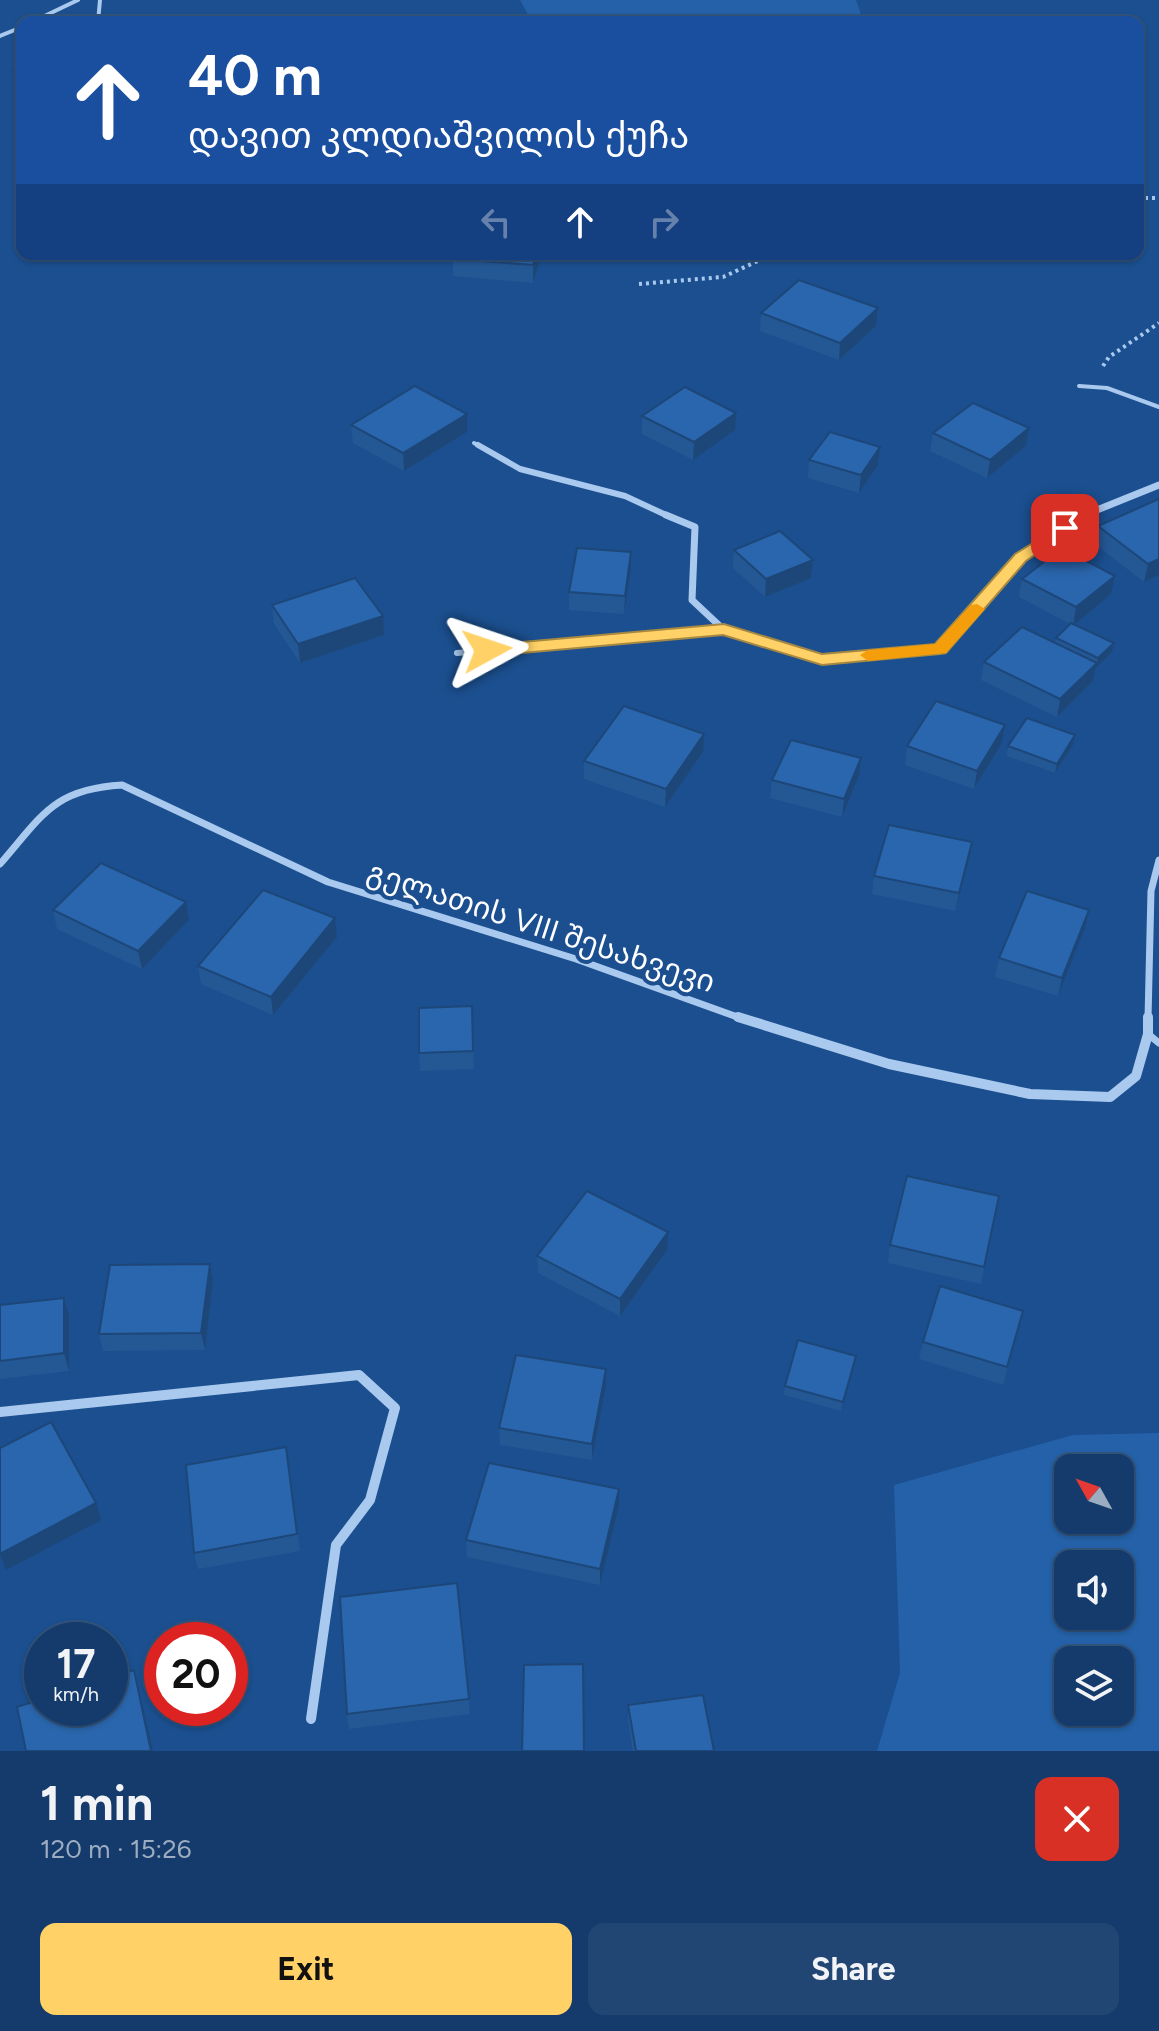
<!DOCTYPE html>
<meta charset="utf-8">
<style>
body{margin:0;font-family:Figtree,"Noto Sans Georgian",sans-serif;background:#214673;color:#f1f3f6;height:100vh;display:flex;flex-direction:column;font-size:30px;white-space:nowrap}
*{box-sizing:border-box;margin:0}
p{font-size:26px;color:#9dadc1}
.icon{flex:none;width:44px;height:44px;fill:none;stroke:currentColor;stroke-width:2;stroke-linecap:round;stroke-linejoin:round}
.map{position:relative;height:1751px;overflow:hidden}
.side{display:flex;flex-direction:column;background:#143b6b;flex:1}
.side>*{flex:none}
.hud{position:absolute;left:16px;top:16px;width:1128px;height:244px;border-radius:16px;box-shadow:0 2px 6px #0004,0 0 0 2px #33557e;background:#1a4fa0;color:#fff;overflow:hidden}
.needle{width:52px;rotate:310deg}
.buttons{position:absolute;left:1054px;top:1454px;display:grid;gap:16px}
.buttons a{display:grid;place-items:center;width:80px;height:80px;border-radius:16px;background:#143b6b;box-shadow:0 2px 6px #0004,0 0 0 2px #33557e;font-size:40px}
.speed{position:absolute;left:24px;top:1622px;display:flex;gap:16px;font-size:40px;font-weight:700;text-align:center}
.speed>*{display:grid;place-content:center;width:104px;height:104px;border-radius:50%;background:#143b6b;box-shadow:0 2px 6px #0004,0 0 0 2px #33557e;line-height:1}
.speed small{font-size:20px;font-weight:400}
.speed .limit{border:12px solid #d22;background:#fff;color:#111}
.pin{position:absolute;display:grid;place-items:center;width:68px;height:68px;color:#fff;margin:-34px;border-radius:16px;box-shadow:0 4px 12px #0006}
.me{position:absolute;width:88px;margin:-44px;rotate:85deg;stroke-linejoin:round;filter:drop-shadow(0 0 6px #0008)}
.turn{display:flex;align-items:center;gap:28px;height:168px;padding:0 40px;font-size:36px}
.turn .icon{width:104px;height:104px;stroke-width:2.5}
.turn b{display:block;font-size:56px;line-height:68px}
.lanes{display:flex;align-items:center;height:76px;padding:0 40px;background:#0003;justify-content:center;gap:40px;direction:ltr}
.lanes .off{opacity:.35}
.round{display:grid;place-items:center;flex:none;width:84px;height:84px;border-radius:16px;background:#214673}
.headline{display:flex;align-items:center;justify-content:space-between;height:136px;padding:0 40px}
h1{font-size:48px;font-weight:700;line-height:60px}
.button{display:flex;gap:16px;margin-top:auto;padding:16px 40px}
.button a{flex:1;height:92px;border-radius:16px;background:#ffd166;color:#111;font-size:32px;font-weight:700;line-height:92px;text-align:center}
.button a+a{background:#214673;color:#f1f3f6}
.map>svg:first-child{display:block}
.green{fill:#2461a8;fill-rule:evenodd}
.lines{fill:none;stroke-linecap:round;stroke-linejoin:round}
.path{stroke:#a9c9ee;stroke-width:4;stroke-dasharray:3 4;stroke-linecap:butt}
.lane-far2{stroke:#a9c9ee;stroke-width:4}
.lane-far1{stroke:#a9c9ee;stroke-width:6}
.lane{stroke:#a9c9ee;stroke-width:7}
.street-far1{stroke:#a9c9ee;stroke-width:7}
.street{stroke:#a9c9ee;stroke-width:10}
.wall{fill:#245895}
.shaded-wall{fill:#1d4779}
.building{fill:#2a66ad;stroke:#1d4779;stroke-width:2}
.route{fill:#ffd166;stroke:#a68842;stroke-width:2}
.slow{fill:#f59e0b}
.labels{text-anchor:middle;stroke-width:8;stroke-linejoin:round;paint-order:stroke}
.street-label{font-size:30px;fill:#fff;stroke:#1b4f8f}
</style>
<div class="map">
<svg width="1159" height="1751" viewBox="0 0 1159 1751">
<rect width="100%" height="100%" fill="#1b4f8f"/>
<!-- green -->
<g class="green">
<polygon points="520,0 856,0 863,20 532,22"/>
<path d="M 1159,1433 L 1159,1751 L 877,1751 L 900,1673 L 894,1485 L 1073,1435 ZM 1068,1468 L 1120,1468 L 1120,1520 L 1068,1520 ZM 1068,1564 L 1120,1564 L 1120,1616 L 1068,1616 ZM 1068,1660 L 1120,1660 L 1120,1712 L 1068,1712 Z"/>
</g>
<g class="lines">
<!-- path -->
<g class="path">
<polyline points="1138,198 1159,198"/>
<polyline points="639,284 723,277 773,254"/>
<polyline points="1103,366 1109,357 1159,323"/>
</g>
<!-- lane-far2 -->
<g class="lane-far2">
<polyline points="32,22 78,0"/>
<polyline points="98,22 100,0"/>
<polyline points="0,36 22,27"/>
<polyline points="1079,386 1107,388 1159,407"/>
<polyline points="474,443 481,447"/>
</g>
<!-- lane-far1 -->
<g class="lane-far1">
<polyline points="478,445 520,469 625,496 666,515"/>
<polyline points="457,653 724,630"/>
</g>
<!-- lane -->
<polyline class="lane" points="1148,1034 1159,1043"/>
<!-- street-far1 -->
<g class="street-far1">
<polyline points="666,515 695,527 692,600 724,630 822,659 940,649 1021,557 1087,514 1159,485"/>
<path d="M 0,864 C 42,816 53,789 122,785 L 328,882 L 576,959 L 743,1019"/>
<polyline points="1148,1019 1151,891 1159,860"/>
</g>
<!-- street -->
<g class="street">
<polyline points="738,1017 889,1064 1030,1094 1110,1097 1136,1076 1148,1034 1148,1017"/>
<polyline points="0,1412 359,1375 395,1408 370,1500 336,1545 311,1719"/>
</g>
</g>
<!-- wall -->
<g class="wall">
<polygon points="22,68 22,91 17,88 14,71"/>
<polygon points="542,254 533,283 453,276 453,259"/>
<polygon points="1037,254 1061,254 1051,260"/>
<polygon points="878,308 876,326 839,360 760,331 761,313"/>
<polygon points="642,416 735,430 693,460 642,434"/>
<polygon points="351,425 467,432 404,471 353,443"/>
<polygon points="1029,428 1026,446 987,478 930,451 933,433"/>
<polygon points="880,447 878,465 859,493 808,478 809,460"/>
<polygon points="1159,499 1159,575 1144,582 1095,544 1098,526"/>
<polygon points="734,550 813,560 811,578 765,597 733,568"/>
<polygon points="631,570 624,614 569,610 569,592"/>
<polygon points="1115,576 1111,594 1074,624 1112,652 1096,668 1093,681 1057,717 981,680 984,662 1055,643 1056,638 1070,624 1019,597 1022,579"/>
<polygon points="272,605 384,635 300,663 274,624"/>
<polygon points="1005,725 1002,743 974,789 905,765 907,746"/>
<polygon points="1073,745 1055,773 1007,756 1008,746"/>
<polygon points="703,752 665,807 584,779 584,761"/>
<polygon points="861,758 859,776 842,817 770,798 772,780"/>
<polygon points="972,842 969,860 955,911 872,894 874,876"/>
<polygon points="53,910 189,920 142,969 57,929"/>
<polygon points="1089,910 1085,928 1058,996 995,977 999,958"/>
<polygon points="337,937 273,1015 201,984 198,966"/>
<polygon points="472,1006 474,1069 420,1071 419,1053"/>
<polygon points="999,1196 981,1284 888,1263 890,1245"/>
<polygon points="667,1250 620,1316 538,1273 537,1256"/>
<polygon points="210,1264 213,1281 205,1350 103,1351 99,1334"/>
<polygon points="64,1298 69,1315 69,1371 0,1379 0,1305"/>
<polygon points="1023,1311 1003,1385 919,1359 923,1342"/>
<polygon points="856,1356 855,1364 841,1411 784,1395 785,1386"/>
<polygon points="606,1369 606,1386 592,1460 500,1445 499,1428"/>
<polygon points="289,1464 300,1551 198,1569 194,1553"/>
<polygon points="619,1489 619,1506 600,1585 467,1557 466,1540"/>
<polygon points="457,1583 470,1714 349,1729 347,1714"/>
<polygon points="628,1705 714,1751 633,1751 628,1721"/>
</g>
<!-- shaded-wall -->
<g class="shaded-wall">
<polygon points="537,254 542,254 533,283 533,265"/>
<polygon points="1052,254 1061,254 1051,260"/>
<polygon points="878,308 876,326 839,360 840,343"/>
<polygon points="736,413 735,430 693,460 694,442"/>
<polygon points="467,414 467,432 404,471 403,453"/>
<polygon points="1029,428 1026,446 987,478 990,460"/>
<polygon points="880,447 878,465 859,493 861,475"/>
<polygon points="631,552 631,570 624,614 625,596"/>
<polygon points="1159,559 1159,575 1144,582 1148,564"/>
<polygon points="813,560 811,578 765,597 766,579"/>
<polygon points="1115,576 1111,594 1073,626 1076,607"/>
<polygon points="383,616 384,635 300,663 298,644"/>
<polygon points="1114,643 1112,652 1096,668 1098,658"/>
<polygon points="1097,663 1093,681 1057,717 1060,699"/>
<polygon points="1005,725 1002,743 974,789 977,771"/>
<polygon points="704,734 703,752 665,807 666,789"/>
<polygon points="1075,735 1073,745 1055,773 1057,764"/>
<polygon points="861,758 859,776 842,817 844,799"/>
<polygon points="972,842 969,860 955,911 959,893"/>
<polygon points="186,902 189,920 142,969 138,951"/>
<polygon points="1089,910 1085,928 1058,996 1062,978"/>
<polygon points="335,918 337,937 273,1015 271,997"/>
<polygon points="668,1232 667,1250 620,1316 620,1299"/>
<polygon points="210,1264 213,1281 205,1350 201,1333"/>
<polygon points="64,1298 69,1315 69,1371 64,1353"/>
<polygon points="856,1356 855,1364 841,1411 843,1402"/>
<polygon points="606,1369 606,1386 592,1460 592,1444"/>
<polygon points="619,1489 619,1506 600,1585 600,1569"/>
<polygon points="96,1503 101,1520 6,1570 0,1554"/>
<polygon points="134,1670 138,1686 153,1751 150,1751"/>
</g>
<!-- building -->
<g class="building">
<polygon points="22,68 22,76 14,71"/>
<polygon points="454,254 537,254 533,265 453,259"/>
<polygon points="799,280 878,308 840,343 761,313"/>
<polygon points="415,386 467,414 403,453 351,425"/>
<polygon points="685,387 736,413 694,442 642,416"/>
<polygon points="973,403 1029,428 990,460 933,433"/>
<polygon points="830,432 880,447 861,475 809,460"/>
<polygon points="1159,499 1159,559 1148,564 1098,526"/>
<polygon points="780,531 813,560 766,579 734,550"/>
<polygon points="577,548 631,552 625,596 569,592"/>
<polygon points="1062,548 1115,576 1076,607 1022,579"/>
<polygon points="355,578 383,616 298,644 272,605"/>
<polygon points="1071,623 1114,643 1098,658 1056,638"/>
<polygon points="1022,627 1097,663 1060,699 984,662"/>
<polygon points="936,701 1005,725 977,771 907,746"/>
<polygon points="624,706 704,734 666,789 584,761"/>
<polygon points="1027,718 1075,735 1057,764 1008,746"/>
<polygon points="791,740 861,758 844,799 772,780"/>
<polygon points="889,825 972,842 959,893 874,876"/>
<polygon points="101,863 186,902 138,951 53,910"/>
<polygon points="263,890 335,918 271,997 198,966"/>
<polygon points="1027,891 1089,910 1062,978 999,958"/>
<polygon points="472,1006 473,1051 419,1053 419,1008"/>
<polygon points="907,1176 999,1196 984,1267 890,1245"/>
<polygon points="587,1191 668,1232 620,1299 537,1256"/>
<polygon points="210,1264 201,1333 99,1334 110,1265"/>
<polygon points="940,1286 1023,1311 1007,1367 923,1342"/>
<polygon points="64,1298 64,1353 0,1361 0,1305"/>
<polygon points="798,1340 856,1356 843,1402 785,1386"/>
<polygon points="516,1355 606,1369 592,1444 499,1428"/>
<polygon points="51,1422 96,1503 0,1554 0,1448"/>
<polygon points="286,1447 297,1534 194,1553 186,1465"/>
<polygon points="489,1463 619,1489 600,1569 466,1540"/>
<polygon points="457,1583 469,1699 347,1714 340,1597"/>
<polygon points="583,1664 584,1751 522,1751 524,1665"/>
<polygon points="134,1670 151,1751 26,1751 17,1707 42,1699 42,1708 110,1708 110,1678"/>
<polygon points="703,1695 714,1751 636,1751 628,1705"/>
</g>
<!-- route -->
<polygon class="route" points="1065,523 1070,525 1070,531 1026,561 946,653 940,654 822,665 723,635 487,656 478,650 487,645 724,624 822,654 935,644 1015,554"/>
<!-- slow -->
<polygon class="slow" points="977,604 985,609 946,653 868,661 860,655 868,650 935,644 971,605"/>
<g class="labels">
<!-- street labels -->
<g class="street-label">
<text transform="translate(541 927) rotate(18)" y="10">გელათის VIII შესახვევი</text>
</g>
</g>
</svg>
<div class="buttons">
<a><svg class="needle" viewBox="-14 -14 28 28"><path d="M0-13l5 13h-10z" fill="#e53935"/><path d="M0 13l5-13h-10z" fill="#9dadc1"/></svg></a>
<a><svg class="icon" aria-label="sound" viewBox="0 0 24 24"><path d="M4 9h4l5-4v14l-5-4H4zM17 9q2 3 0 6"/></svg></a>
<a><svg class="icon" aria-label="layers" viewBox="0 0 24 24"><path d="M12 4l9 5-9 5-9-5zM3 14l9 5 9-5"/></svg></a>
</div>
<div class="speed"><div>17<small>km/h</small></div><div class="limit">20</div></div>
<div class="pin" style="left:1065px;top:528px;background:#d93025"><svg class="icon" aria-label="arrive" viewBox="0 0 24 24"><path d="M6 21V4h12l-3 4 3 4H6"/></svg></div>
<svg class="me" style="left:487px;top:650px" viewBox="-20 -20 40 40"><path d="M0-17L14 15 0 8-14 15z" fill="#ffd166" stroke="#fff" stroke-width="4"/></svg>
<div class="hud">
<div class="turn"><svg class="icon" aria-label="ahead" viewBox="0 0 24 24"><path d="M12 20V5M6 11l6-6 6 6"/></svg><div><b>40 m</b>დავით კლდიაშვილის ქუჩა</div></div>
<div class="lanes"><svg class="icon off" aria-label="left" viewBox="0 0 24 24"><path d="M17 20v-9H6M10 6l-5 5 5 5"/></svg><svg class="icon" aria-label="ahead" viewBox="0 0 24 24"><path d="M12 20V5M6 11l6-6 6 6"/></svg><svg class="icon off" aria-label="right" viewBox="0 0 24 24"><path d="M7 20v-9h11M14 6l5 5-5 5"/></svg></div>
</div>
</div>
<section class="side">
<div class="headline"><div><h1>1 min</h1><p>120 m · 15:26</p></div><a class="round" style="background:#d93025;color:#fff"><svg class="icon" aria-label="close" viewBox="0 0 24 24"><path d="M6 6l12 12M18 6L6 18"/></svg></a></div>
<div class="button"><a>Exit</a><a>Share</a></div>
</section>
